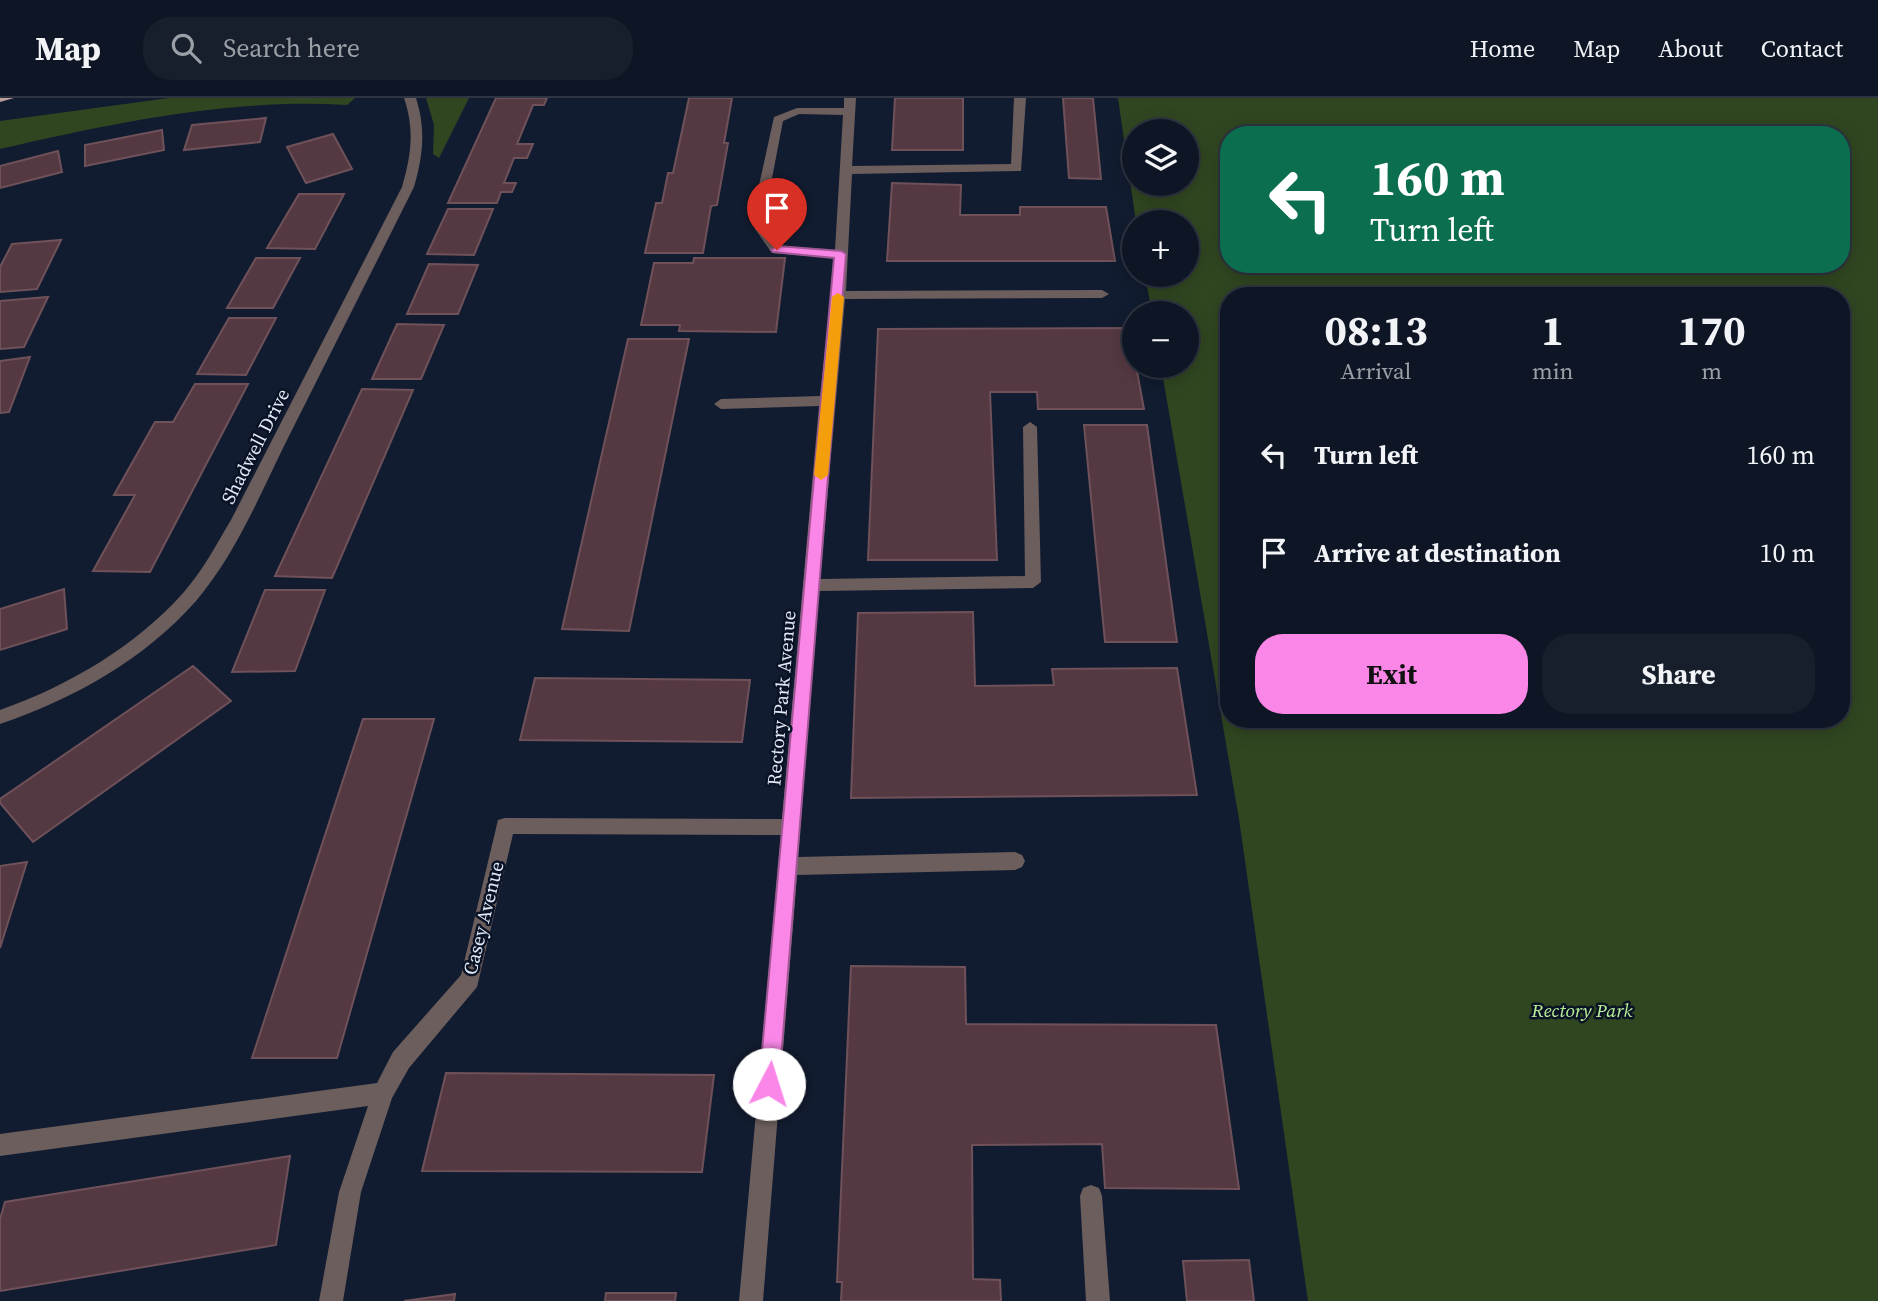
<!DOCTYPE html>
<meta charset="utf-8">
<style>
body{margin:0;font-family:"Source Serif 4",serif;background:#171e2c;color:#f1f3f6;height:100vh;display:flex;flex-direction:column;font-size:26px;white-space:nowrap}
*{box-sizing:border-box;margin:0}
p{font-size:23px;color:#9b9fa6}
.icon{flex:none;width:38px;height:38px;fill:none;stroke:currentColor;stroke-width:2;stroke-linecap:round;stroke-linejoin:round}
.map{position:relative;flex:1;overflow:hidden}
.drawer{position:absolute;left:1220px;top:189px;width:630px;height:441px;display:flex;flex-direction:column;background:#0e1524;border-radius:28px;box-shadow:0 4px 18px #0003,0 0 0 2px #2e3441}
.drawer>*{flex:none}
.banner{position:absolute;left:1220px;top:28px;width:630px;height:147px;border-radius:28px;box-shadow:0 4px 18px #0003,0 0 0 2px #2e3441;background:#0b6e4f;color:#fff;overflow:hidden}
.tools{position:absolute;left:1122px;top:21px;display:grid;gap:14px}
.tools a{display:grid;place-items:center;width:77px;height:77px;border-radius:50%;background:#0e1524;box-shadow:0 4px 18px #0003,0 0 0 2px #2e3441;font-size:35px}
.pin{position:absolute;display:grid;place-items:center;width:60px;height:60px;color:#fff;margin:-72px -30px;border-radius:50% 50% 50% 0;rotate:-45deg;box-shadow:0 0 7px #0007}
.pin .icon{rotate:45deg}
.me{position:absolute;width:77px;margin:-38px;rotate:5deg;stroke-linejoin:round;filter:drop-shadow(0 0 5px #0008)}
.turn{display:flex;align-items:center;gap:24px;height:147px;padding:0 35px;font-size:32px}
.turn .icon{width:91px;height:91px;stroke-width:2.5}
.turn b{display:block;font-size:49px;line-height:60px}
.eta{display:flex;justify-content:space-evenly;align-items:center;height:119px;text-align:center}
.eta b{font-size:42px;font-weight:700;line-height:49px}
.action{display:flex;gap:14px;margin-top:auto;padding:14px 35px}
.action a{flex:1;height:80px;border-radius:28px;background:#fa87e7;color:#111;font-size:28px;font-weight:700;line-height:80px;text-align:center}
.action a+a{background:#171e2c;color:#f1f3f6}
ul{padding:0;list-style:none}
li{display:flex;align-items:center;gap:21px;height:98px;padding:0 35px}
li div{flex:1}
li b{display:block;font-size:26px}
li em{font-style:normal}
header{display:flex;align-items:center;gap:42px;box-sizing:border-box;height:98px;padding:0 35px;background:#0e1524;border-bottom:2px solid #2e3441}
header strong{font-size:33px}
nav{display:flex;gap:38px;margin-inline-start:auto;font-size:24px}
.search{width:490px;height:63px;background:#171e2c;display:flex;align-items:center;gap:18px;box-sizing:border-box;padding:0 24px;border-radius:28px;color:#9b9fa6;font-size:26px}
.map>svg:first-child{display:block}
.green{fill:#304621;fill-rule:evenodd}
.building{fill:#553942;stroke:#6e5159;stroke-width:2}
.lines{fill:none;stroke-linecap:round;stroke-linejoin:round}
.minor{fill:#6c5e5d;fill-rule:evenodd}
.major{fill:#bd9f9e;fill-rule:evenodd}
.route{fill:#fa87e7;stroke:#a25896;stroke-width:2}
.slow{fill:#f59e0b}
.labels{text-anchor:middle;stroke-width:5;stroke-linejoin:round;paint-order:stroke}
.street-label{font-size:19px;fill:#e2eaf7;stroke:#0a1326}
.park-label{font-size:19px;font-style:italic;fill:#bbf299;stroke:#0a1326}
</style>
<header>
<strong>Map</strong>
<div class="search"><svg class="icon" aria-label="search" viewBox="0 0 24 24"><circle cx="10" cy="10" r="6"/><path d="M15 15l6 6"/></svg>Search here</div>
<nav><a>Home</a><a>Map</a><a>About</a><a>Contact</a></nav>
</header>
<div class="map">
<svg width="1878" height="1203" viewBox="0 0 1878 1203">
<rect width="100%" height="100%" fill="#121c30"/>
<!-- green -->
<g class="green">
<path d="M 169,0 L 355,0 L 347,7 C 231,0 113,25 0,51 L 0,23 Z"/>
<polygon points="426,0 469,0 439,60 433,56 434,27"/>
<path d="M 1118,0 L 1878,0 L 1878,1203 L 1308,1203 L 1239,721 L 1161,268 L 1186,268 L 1186,215 L 1152,215 L 1145,177 L 1186,177 L 1186,124 L 1136,124 ZM 1186,33 L 1186,86 L 1134,86 L 1134,33 ZM 1228,37 L 1841,37 L 1841,166 L 1228,166 ZM 1228,198 L 1841,198 L 1841,621 L 1228,621 Z"/>
</g>
<!-- building -->
<g class="building">
<polygon points="496,0 547,0 544,7 533,7 517,46 533,46 527,60 514,60 504,85 516,85 512,94 501,94 497,105 448,105"/>
<polygon points="689,0 732,0 724,45 728,45 717,107 711,108 703,155 645,155 656,105 662,105 668,75 673,75"/>
<polygon points="895,0 963,0 963,52 892,52"/>
<polygon points="1063,0 1093,0 1101,81 1069,80"/>
<polygon points="266,20 260,44 184,52 192,27"/>
<polygon points="162,32 164,52 85,68 85,47"/>
<polygon points="333,36 352,71 306,85 287,49"/>
<polygon points="58,53 62,74 0,90 0,68"/>
<polygon points="892,85 961,87 960,117 1020,117 1020,109 1106,109 1115,163 887,163"/>
<polygon points="299,96 344,96 315,151 267,150"/>
<polygon points="448,111 493,111 474,157 427,156"/>
<polygon points="61,142 37,191 0,194 0,169 12,146"/>
<polygon points="256,160 300,160 273,210 227,210"/>
<polygon points="694,160 785,160 776,234 679,233 680,227 641,227 654,165 693,165"/>
<polygon points="429,166 478,167 458,216 407,216"/>
<polygon points="48,199 24,249 0,251 0,203"/>
<polygon points="229,220 276,220 246,277 197,276"/>
<polygon points="397,226 444,227 421,281 372,281"/>
<polygon points="1130,230 1134,268 1136,268 1144,311 1038,311 1037,294 990,294 997,462 868,462 878,231"/>
<polygon points="628,241 689,241 629,533 562,531"/>
<polygon points="30,259 9,314 0,315 0,263"/>
<polygon points="195,286 248,286 150,474 93,473 135,397 114,397 155,324 173,324"/>
<polygon points="362,291 413,292 332,480 275,478"/>
<polygon points="1084,327 1147,327 1177,544 1105,544"/>
<polygon points="64,491 67,531 0,552 0,511"/>
<polygon points="265,492 325,492 295,573 232,574"/>
<polygon points="973,514 975,588 1054,587 1052,571 1177,570 1197,697 851,700 858,515"/>
<polygon points="193,568 231,603 33,744 0,705 0,701"/>
<polygon points="535,580 750,582 742,644 520,642"/>
<polygon points="363,621 434,621 337,960 252,960"/>
<polygon points="27,764 0,850 0,768"/>
<polygon points="851,868 965,869 966,926 1216,927 1239,1091 1105,1090 1102,1046 972,1047 973,1181 1000,1182 1001,1203 841,1203 842,1184 837,1184"/>
<polygon points="446,975 714,977 702,1074 422,1073"/>
<polygon points="290,1058 276,1147 0,1193 0,1121 5,1104"/>
<polygon points="1249,1162 1254,1203 1187,1203 1183,1163"/>
<polygon points="606,1195 676,1195 675,1203 605,1203"/>
<polygon points="455,1196 454,1203 404,1203"/>
</g>
<g class="lines">
<!-- minor -->
<g class="minor">
<path d="M 404,0 L 416,0 C 426,31 423,58 414,89 C 371,175 328,260 285,346 C 259,399 235,457 196,503 C 144,562 73,601 0,626 L 0,612 C 68,588 135,549 184,494 C 203,472 216,447 231,422 L 402,89 C 411,58 415,32 404,0 Z"/>
<path d="M 844,0 L 856,0 L 852,68 L 1011,66 L 1014,0 L 1026,0 L 1021,73 L 852,76 L 846,193 L 1102,192 L 1109,196 L 1102,200 L 845,201 L 820,481 L 1025,478 L 1023,329 L 1030,324 L 1037,329 L 1041,484 L 1033,490 L 819,493 L 798,759 L 1015,754 L 1022,757 L 1025,763 L 1022,769 L 1015,772 L 797,777 L 763,1203 L 739,1203 L 781,737 L 513,736 L 477,889 L 409,970 L 392,1000 L 361,1094 L 343,1203 L 319,1203 L 339,1094 L 368,1008 L 0,1058 L 0,1036 L 377,985 L 393,954 L 461,877 L 498,722 L 505,720 L 782,721 L 819,308 L 721,311 L 714,306 L 721,301 L 820,298 L 835,160 L 772,155 L 755,131 L 756,101 L 774,19 L 797,10 L 844,10 ZM 799,16 L 843,17 L 835,152 L 781,148 L 767,131 L 768,101 L 783,23 Z"/>
<polygon points="1091,1087 1099,1090 1102,1098 1110,1203 1086,1203 1080,1098 1083,1090"/>
</g>
<!-- major -->
<polygon class="major" points="0,0 14,0 0,4"/>
</g>
<!-- route -->
<polygon class="route" points="777,148 841,153 846,156 779,986 776,993 769,996 762,993 759,986 834,160 773,154 771,152"/>
<!-- slow -->
<polygon class="slow" points="838,195 844,199 828,377 821,382 814,377 832,199"/>
<g class="labels">
<!-- street labels -->
<g class="street-label">
<text transform="translate(255 348) rotate(-63)" y="7">Shadwell Drive</text>
<text transform="translate(781 600) rotate(-85)" y="7">Rectory Park Avenue</text>
<text transform="translate(483 820) rotate(-76)" y="7">Casey Avenue</text>
</g>
<!-- park labels -->
<g class="park-label">
<text x="1582" y="919">Rectory Park</text>
</g>
</g>
</svg>
<div class="tools">
<a><svg class="icon" aria-label="layers" viewBox="0 0 24 24"><path d="M12 4l9 5-9 5-9-5zM3 14l9 5 9-5"/></svg></a>
<a>+</a>
<a>−</a>
</div>
<div class="pin" style="left:777px;top:152px;background:#d93025"><svg class="icon" aria-label="arrive" viewBox="0 0 24 24"><path d="M6 21V4h12l-3 4 3 4H6"/></svg></div>
<svg class="me" style="left:769px;top:986px" viewBox="-20 -20 40 40"><circle r="19" fill="#fff"/><path d="M0-13L10 11 0 6-10 11z" fill="#fa87e7"/></svg>
<div class="banner">
<div class="turn"><svg class="icon" aria-label="left" viewBox="0 0 24 24"><path d="M17 20v-9H6M10 6l-5 5 5 5"/></svg><div><b>160 m</b>Turn left</div></div>
</div>
<section class="drawer">
<div class="eta">
<div><b>08:13</b><p>Arrival</p></div>
<div><b>1</b><p>min</p></div>
<div><b>170</b><p>m</p></div>
</div>
<ul>
<li><svg class="icon" aria-label="left" viewBox="0 0 24 24"><path d="M17 20v-9H6M10 6l-5 5 5 5"/></svg><div><b>Turn left</b></div><em>160 m</em></li>
<li><svg class="icon" aria-label="arrive" viewBox="0 0 24 24"><path d="M6 21V4h12l-3 4 3 4H6"/></svg><div><b>Arrive at destination</b></div><em>10 m</em></li>
</ul>
<div class="action"><a>Exit</a><a>Share</a></div>
</section>
</div>
